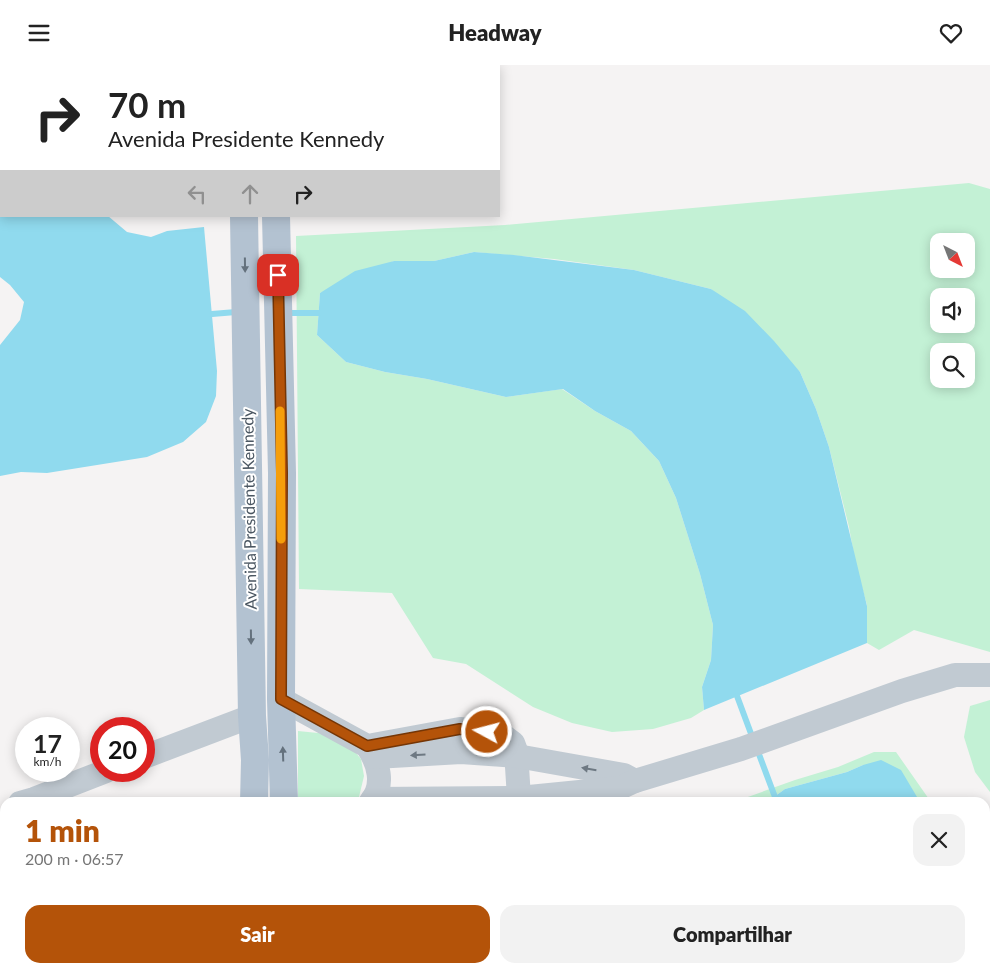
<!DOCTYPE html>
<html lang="pt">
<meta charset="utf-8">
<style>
body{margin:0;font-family:Lato,sans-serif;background:#f2f2f2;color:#222;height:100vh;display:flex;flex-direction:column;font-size:19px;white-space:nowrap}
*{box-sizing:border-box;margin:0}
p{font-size:16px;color:#767676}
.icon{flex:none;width:28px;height:28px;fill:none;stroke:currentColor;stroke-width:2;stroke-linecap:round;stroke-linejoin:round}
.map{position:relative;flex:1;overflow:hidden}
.side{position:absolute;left:0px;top:732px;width:990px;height:176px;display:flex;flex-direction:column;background:#fff;border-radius:15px 15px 0 0;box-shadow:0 2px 12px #0003}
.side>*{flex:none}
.hud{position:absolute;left:0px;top:0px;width:500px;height:152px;box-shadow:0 2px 12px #0003;background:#fff;color:#222;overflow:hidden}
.needle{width:32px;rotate:138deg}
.controls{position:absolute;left:930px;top:168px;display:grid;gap:10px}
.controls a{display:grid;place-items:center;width:45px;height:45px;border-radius:10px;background:#fff;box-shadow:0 2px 12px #0003;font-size:25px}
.speed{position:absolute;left:15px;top:652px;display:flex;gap:10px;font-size:25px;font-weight:700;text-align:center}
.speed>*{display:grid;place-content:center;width:65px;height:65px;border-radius:50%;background:#fff;box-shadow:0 2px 12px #0003;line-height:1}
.speed small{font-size:12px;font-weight:400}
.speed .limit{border:8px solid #d22;background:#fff;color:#111}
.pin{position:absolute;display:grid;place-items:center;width:42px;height:42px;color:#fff;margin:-21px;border-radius:10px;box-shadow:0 2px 8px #0006}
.me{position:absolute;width:55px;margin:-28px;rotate:277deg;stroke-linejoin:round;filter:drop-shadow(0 0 4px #0008)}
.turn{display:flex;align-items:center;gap:18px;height:105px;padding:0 25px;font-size:22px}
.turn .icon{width:65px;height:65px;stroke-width:2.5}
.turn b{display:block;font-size:35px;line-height:42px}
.lanes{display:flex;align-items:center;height:48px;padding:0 25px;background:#0003;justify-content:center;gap:25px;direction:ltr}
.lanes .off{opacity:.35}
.round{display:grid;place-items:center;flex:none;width:52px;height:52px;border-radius:15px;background:#f2f2f2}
.overview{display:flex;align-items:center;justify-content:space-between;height:85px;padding:0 25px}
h1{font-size:30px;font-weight:800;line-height:38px;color:#b45309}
.cta{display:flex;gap:10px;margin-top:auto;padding:10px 25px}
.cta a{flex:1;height:58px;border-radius:15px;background:#b45309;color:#fff;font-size:20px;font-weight:800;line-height:58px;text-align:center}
.cta a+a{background:#f2f2f2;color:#222}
header{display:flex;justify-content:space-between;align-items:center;height:65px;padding:0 25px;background:#fff;font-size:22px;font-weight:800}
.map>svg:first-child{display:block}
.green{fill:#c3f1d5;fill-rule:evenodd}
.water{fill:#90daee}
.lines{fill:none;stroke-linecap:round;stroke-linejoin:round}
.stream{stroke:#90daee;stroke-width:6}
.minor{stroke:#c1cad2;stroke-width:24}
.major{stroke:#b3c2d1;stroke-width:28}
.oneway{fill:#64717d}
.oneway2{fill:#6e7983}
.route-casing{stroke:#753606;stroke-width:12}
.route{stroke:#b45309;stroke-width:9}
.slow{stroke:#f59e0b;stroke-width:9}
.labels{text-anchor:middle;stroke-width:4;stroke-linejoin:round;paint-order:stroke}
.street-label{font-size:16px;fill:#4a5661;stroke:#fff}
</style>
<header><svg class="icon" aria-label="menu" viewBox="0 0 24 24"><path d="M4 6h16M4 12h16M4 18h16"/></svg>Headway<svg class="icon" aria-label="heart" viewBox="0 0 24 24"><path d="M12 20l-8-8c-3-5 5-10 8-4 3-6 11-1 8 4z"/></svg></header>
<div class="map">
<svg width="990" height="908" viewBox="0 0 990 908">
<rect width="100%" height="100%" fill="#f5f3f3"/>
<!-- green -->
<g class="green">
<path d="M 969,118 L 990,124 L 990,587 L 914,565 L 879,585 L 867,578 L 867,540 L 856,501 L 849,462 L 829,382 L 816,344 L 800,307 L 711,224 L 634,205 L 554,194 L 474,187 L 434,196 L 394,196 L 320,228 L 317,270 L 346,297 L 385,307 L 427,314 L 506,332 L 562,324 L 595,346 L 631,366 L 659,396 L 676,433 L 700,509 L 713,560 L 711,595 L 702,622 L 704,645 L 691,653 L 653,664 L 612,667 L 572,658 L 533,642 L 466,599 L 433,593 L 392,528 L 299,524 L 296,171 L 505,160 ZM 939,176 L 966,176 L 966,204 L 939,204 ZM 939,231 L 966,231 L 966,259 L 939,259 ZM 939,286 L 966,286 L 966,314 L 939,314 Z"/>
<polygon points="990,635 990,727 975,707 964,672 970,641"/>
<polygon points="298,666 328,669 350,681 361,694 364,711 359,732 352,737 298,738"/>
<polygon points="874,687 896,687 931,737 920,737 917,733 863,700 847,707 785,724 767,737 731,738 795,715 838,702"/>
<polygon points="985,801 990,809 990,908 901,908 901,904 985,904"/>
<rect x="444" y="904" width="352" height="4"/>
</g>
<!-- water -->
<g class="water">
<polygon points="0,111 1,111 1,151 108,151 127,167 151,172 167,166 204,162 217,306 216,331 206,357 183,377 147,392 47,408 21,407 0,411 0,280 20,255 24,237 10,220 0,212"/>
<polygon points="474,187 514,190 634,205 711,224 745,246 774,276 800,307 816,344 829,382 867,541 867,578 704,645 702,622 711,595 713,560 700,509 676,433 659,396 631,366 595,346 563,324 506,332 427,314 385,307 346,297 317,270 320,228 355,206 394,196 434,196"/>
<polygon points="881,695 901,705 920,737 767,737 785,724 847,707 863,700"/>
<rect x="796" y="904" width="105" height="4"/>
</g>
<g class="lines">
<!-- stream -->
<g class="stream">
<polyline points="3,0 4,1"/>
<polyline points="291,248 319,248"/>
<polyline points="212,249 236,247"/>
<polyline points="737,631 753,674"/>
<polyline points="757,684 775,732"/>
</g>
<!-- minor -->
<g class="minor">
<path d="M 281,634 L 367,681 C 378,697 386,720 370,738"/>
<polyline points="373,680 460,664 501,669 513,678 516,686 519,733 516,738"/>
<polyline points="144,692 252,651"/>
<polyline points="375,692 461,687 517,691 624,710 635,716"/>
<polyline points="373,734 519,733 620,723 635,716 741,684 902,626 955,610 990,610"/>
<polyline points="20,738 34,734 106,706"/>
</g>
<!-- major -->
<g class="major">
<polyline points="243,0 243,1"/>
<polyline points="274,0 274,1"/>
<polyline points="244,151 252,651 255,695 254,738"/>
<polyline points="276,151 282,408 281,634 284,738"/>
<polyline points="251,908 251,904"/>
<polyline points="284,908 284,904"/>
</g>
</g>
<!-- one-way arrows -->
<defs><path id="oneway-solid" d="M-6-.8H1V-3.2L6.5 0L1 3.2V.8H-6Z" transform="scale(1.25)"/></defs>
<g class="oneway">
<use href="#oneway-solid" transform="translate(245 200) rotate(89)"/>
<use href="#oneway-solid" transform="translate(251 572) rotate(89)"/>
<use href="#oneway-solid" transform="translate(283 689) rotate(-92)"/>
</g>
<g class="oneway2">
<use href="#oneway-solid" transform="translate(418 690) rotate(177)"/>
<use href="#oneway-solid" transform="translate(589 704) rotate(-170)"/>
</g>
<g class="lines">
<defs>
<polyline id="route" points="278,210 282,408 281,634 367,681 460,664 487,667"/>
</defs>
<!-- route casing -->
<use href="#route" class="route-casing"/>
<!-- route -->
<use href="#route" class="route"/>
<!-- slow -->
<polyline class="slow" points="280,346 281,474"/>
</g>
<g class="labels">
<!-- street labels -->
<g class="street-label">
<text transform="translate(249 444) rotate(-91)" y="6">Avenida Presidente Kennedy</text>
</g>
</g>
</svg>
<div class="controls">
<a><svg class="needle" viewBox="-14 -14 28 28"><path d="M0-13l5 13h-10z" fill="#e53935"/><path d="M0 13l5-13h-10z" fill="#767676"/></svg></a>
<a><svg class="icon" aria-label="sound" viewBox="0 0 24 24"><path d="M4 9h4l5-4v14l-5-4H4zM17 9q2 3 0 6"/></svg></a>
<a><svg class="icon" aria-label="search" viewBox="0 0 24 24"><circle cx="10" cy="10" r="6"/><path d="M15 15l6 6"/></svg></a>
</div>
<div class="speed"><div>17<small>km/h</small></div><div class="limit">20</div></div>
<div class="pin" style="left:278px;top:210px;background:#d93025"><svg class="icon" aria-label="arrive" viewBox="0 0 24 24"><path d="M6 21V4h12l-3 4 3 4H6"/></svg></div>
<svg class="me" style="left:487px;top:667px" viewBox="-20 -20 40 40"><circle r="17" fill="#b45309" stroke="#fff" stroke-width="3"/><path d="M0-11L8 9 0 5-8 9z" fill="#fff"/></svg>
<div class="hud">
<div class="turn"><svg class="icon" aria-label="right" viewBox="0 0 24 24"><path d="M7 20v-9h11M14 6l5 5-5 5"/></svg><div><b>70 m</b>Avenida Presidente Kennedy</div></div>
<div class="lanes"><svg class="icon off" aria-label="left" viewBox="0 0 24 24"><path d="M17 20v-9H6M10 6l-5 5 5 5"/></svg><svg class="icon off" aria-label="ahead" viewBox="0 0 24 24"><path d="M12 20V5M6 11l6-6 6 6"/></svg><svg class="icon" aria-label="right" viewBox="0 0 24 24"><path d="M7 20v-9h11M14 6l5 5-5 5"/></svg></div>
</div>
<section class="side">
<div class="overview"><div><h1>1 min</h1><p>200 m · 06:57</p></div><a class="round"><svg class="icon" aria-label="close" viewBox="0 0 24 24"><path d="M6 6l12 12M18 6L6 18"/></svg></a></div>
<div class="cta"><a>Sair</a><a>Compartilhar</a></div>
</section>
</div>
